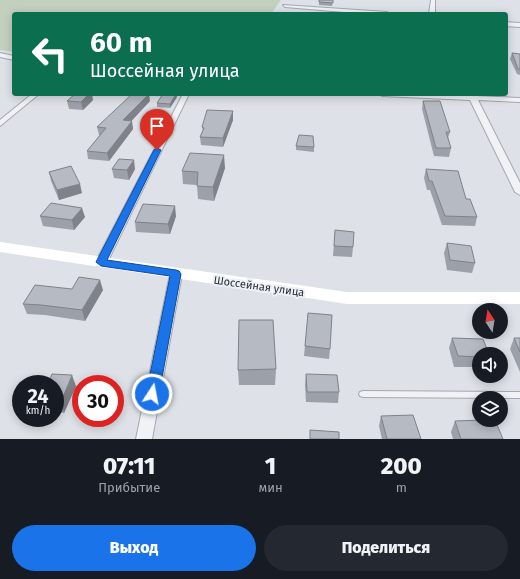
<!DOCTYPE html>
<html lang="ru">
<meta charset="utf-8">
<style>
body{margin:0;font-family:"Fira Sans",sans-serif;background:#242831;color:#f1f3f6;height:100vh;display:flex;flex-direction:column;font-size:15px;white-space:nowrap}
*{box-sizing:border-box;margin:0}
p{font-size:13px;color:#9ea1a6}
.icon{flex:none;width:22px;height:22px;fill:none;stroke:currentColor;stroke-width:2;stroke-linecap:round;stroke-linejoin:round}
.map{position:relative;height:439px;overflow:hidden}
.side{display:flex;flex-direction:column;background:#171b24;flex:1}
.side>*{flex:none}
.banner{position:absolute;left:12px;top:12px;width:496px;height:84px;border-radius:4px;box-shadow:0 2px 10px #0003;background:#0b6e4f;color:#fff;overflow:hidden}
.needle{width:26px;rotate:348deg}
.buttons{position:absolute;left:472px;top:303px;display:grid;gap:8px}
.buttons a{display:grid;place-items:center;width:36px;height:36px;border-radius:50%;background:#171b24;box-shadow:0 2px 10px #0003;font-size:20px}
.speed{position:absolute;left:12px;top:375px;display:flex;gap:8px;font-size:20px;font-weight:700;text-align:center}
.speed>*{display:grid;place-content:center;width:52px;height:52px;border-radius:50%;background:#171b24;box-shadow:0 2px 10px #0003;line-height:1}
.speed small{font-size:10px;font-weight:400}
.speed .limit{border:6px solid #d22;background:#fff;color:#111}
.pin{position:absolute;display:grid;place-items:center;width:34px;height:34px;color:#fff;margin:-41px -17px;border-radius:50% 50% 50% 0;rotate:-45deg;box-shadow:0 0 4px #0007}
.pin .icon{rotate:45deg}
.me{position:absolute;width:44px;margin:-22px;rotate:11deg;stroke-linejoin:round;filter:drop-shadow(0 0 3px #0008)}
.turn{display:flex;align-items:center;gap:14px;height:84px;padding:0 12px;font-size:18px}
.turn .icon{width:52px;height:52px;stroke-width:2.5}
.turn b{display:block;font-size:28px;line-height:34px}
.eta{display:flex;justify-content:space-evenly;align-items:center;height:68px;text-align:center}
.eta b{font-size:24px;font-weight:800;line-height:28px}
.primary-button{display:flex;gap:8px;margin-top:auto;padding:8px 12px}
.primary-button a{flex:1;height:46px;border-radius:24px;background:#1a73e8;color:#fff;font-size:16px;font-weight:800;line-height:46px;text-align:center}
.primary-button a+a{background:#242831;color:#f1f3f6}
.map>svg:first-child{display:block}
.green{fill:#c3d0bf}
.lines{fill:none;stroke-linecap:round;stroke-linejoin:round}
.service-casing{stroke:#a4a8b0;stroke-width:2}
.minor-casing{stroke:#a4a8b0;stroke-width:2}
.service{fill:#f0f2f5;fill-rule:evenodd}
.minor{fill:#f0f2f5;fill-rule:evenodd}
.secondary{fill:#fff;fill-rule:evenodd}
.wall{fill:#9ca0a8}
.shaded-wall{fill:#7f8288}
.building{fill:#b5bac3;stroke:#7f8288}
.route{fill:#1a73e8;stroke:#114b97}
.labels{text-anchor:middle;stroke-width:4;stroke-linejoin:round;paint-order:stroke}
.street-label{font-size:11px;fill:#282e3c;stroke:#edf0f4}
</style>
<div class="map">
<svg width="520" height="439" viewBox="0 0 520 439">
<rect width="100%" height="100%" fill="#dee1e7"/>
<!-- green -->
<polygon class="green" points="0,0 281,0 271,14 14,14 14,52 0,50"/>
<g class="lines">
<defs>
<polygon id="service" points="363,391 520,392 520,398 363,397 360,396 359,394 360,392"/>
<g id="minor">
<polygon points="431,0 435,0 435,14 429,14"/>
<polygon points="283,5 387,12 390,14 368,14 285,7"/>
<polygon points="506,22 520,23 520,27 506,26"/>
<polygon points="0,53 14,56 14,60 0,57"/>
<polygon points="32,94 39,94 0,126 0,120"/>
<polygon points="183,94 189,94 107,263 105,266 97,266 95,263"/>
<polygon points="379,94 430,94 520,98 520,102 478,100 520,183 520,195 515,192 470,100 382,96"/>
<polygon points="176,270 180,271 182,274 152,439 136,439 170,274 172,271"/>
</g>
</defs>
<!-- service casing -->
<use href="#service" class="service-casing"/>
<!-- minor casing -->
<use href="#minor" class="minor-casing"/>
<!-- service -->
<use href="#service" class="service"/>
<!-- minor -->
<use href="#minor" class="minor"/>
<!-- secondary -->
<polygon class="secondary" points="0,242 347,292 520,292 520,304 347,304 0,252"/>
</g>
<!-- wall -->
<g class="wall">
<polygon points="319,0 333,0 332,6 319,5"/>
<polygon points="512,53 520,54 520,75 517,74 510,59"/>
<polygon points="177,97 170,108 157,107 157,103"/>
<polygon points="93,100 83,110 69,109 67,101"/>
<polygon points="150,101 131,121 133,129 109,161 88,159 87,151 100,135 99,135 97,127"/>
<polygon points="423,101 450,132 448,138 451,148 449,157 434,156 422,109"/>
<polygon points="233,111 233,120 223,147 201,145 200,137 203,131 202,127"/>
<polygon points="296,146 314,147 314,152 296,150"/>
<polygon points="225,168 214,201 198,199 197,185 183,184 182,171"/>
<polygon points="112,169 135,169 129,180 114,178"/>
<polygon points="426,169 466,199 477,217 475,226 442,225 430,190 427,190 424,178"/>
<polygon points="49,172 82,193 59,200 51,181"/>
<polygon points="40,216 85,217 74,230 43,226"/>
<polygon points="176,216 170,234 136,232 135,222"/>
<polygon points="335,230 353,247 352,257 333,256"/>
<polygon points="447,243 475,263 472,273 447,270 444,253"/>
<polygon points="103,290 85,321 45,315 27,314 23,304"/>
<polygon points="308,313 330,349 329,359 304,356"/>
<polygon points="452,338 479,354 479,367 454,367 449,348"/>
<polygon points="514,338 520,338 520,372 510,349"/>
<polygon points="276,369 275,385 239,385 238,370"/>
<polygon points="306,374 339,392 338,403 306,402 305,385"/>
<polygon points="55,384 76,386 64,413 55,412"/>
<polygon points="381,416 421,439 382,439 379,426"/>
<polygon points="455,421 503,439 453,439 451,432"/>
</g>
<!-- shaded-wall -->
<g class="shaded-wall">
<polygon points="89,94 92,94 93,100 83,110 81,102"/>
<polygon points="149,94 150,101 125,128 123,120"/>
<polygon points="176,94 177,97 170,108 170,104"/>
<polygon points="233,111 233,120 223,147 223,138"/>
<polygon points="132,121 133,129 109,161 107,153"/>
<polygon points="224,155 225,168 214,201 213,187"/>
<polygon points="134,160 135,169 129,180 127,170"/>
<polygon points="80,184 82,193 59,200 57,190"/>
<polygon points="175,206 176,216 170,234 168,224"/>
<polygon points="82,208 85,217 74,230 72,220"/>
<polygon points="100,280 103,290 85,321 82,310"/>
<polygon points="72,375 76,386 64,413 61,402"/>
</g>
<!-- building -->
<g class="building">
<polygon points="319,0 333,0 333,3 319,2"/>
<polygon points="512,53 520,54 520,69 518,69"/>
<polygon points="75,94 89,94 81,102 67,101"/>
<polygon points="132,94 149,94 123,120 132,121 107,153 87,151 106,128 97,127"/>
<polygon points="163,94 176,94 170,104 157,103"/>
<polygon points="423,101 440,101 450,132 446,132 451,148 436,148"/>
<polygon points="207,110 233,111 223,138 200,137 204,128 202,127"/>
<polygon points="299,135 313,136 314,147 296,146"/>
<polygon points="190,153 224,155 213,187 197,186 198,172 182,171"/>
<polygon points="119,159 134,160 127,170 112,169"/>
<polygon points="71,166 80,184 57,190 49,172"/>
<polygon points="426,169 458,171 466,199 470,199 477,217 445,216 432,181 429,181"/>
<polygon points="51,203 82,208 72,220 40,216"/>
<polygon points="143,204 175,206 168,224 135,222"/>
<polygon points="335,230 354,232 353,247 334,246"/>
<polygon points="447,243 471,246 475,263 450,260"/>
<polygon points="79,277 100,280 82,310 41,305 23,304 35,285 72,289"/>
<polygon points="308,313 332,315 330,349 305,346"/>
<polygon points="239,320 273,320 276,369 238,370"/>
<polygon points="452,338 483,339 489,354 479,354 479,357 458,356"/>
<polygon points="514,338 520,338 520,352"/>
<polygon points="52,374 72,375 61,402 55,402 55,384 48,384"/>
<polygon points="306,374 337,375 339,392 307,392"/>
<polygon points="413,415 421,439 387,439 381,416"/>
<polygon points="483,420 495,420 503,439 461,439 455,421"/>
<polygon points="310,430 339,432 339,439 310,439"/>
</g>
<!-- route -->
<polygon class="route" points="157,148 161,150 107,260 176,270 179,271 181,274 159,394 157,398 152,399 148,398 146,394 170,276 101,266 96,262 154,150"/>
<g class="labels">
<!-- street labels -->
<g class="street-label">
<text transform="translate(259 286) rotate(8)" y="4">Шоссейная улица</text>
</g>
</g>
</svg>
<div class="buttons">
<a><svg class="needle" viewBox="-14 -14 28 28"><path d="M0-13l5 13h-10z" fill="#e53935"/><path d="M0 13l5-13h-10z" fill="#9ea1a6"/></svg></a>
<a><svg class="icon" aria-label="sound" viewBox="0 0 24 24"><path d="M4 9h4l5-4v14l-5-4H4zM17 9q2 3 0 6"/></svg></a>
<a><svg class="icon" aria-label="layers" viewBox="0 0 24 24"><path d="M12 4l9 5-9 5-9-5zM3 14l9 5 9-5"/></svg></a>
</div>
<div class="speed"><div>24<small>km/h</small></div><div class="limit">30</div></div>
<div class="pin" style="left:157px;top:150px;background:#d93025"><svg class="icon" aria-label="arrive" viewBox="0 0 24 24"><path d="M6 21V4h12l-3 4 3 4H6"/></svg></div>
<svg class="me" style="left:152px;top:394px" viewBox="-20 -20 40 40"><circle r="17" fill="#1a73e8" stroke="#fff" stroke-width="3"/><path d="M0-11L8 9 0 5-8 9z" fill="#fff"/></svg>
<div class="banner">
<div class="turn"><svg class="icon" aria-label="left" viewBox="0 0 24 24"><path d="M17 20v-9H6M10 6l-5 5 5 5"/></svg><div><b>60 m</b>Шоссейная улица</div></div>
</div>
</div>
<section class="side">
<div class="eta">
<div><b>07:11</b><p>Прибытие</p></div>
<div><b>1</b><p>мин</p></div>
<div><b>200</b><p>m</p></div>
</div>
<div class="primary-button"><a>Выход</a><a>Поделиться</a></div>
</section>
